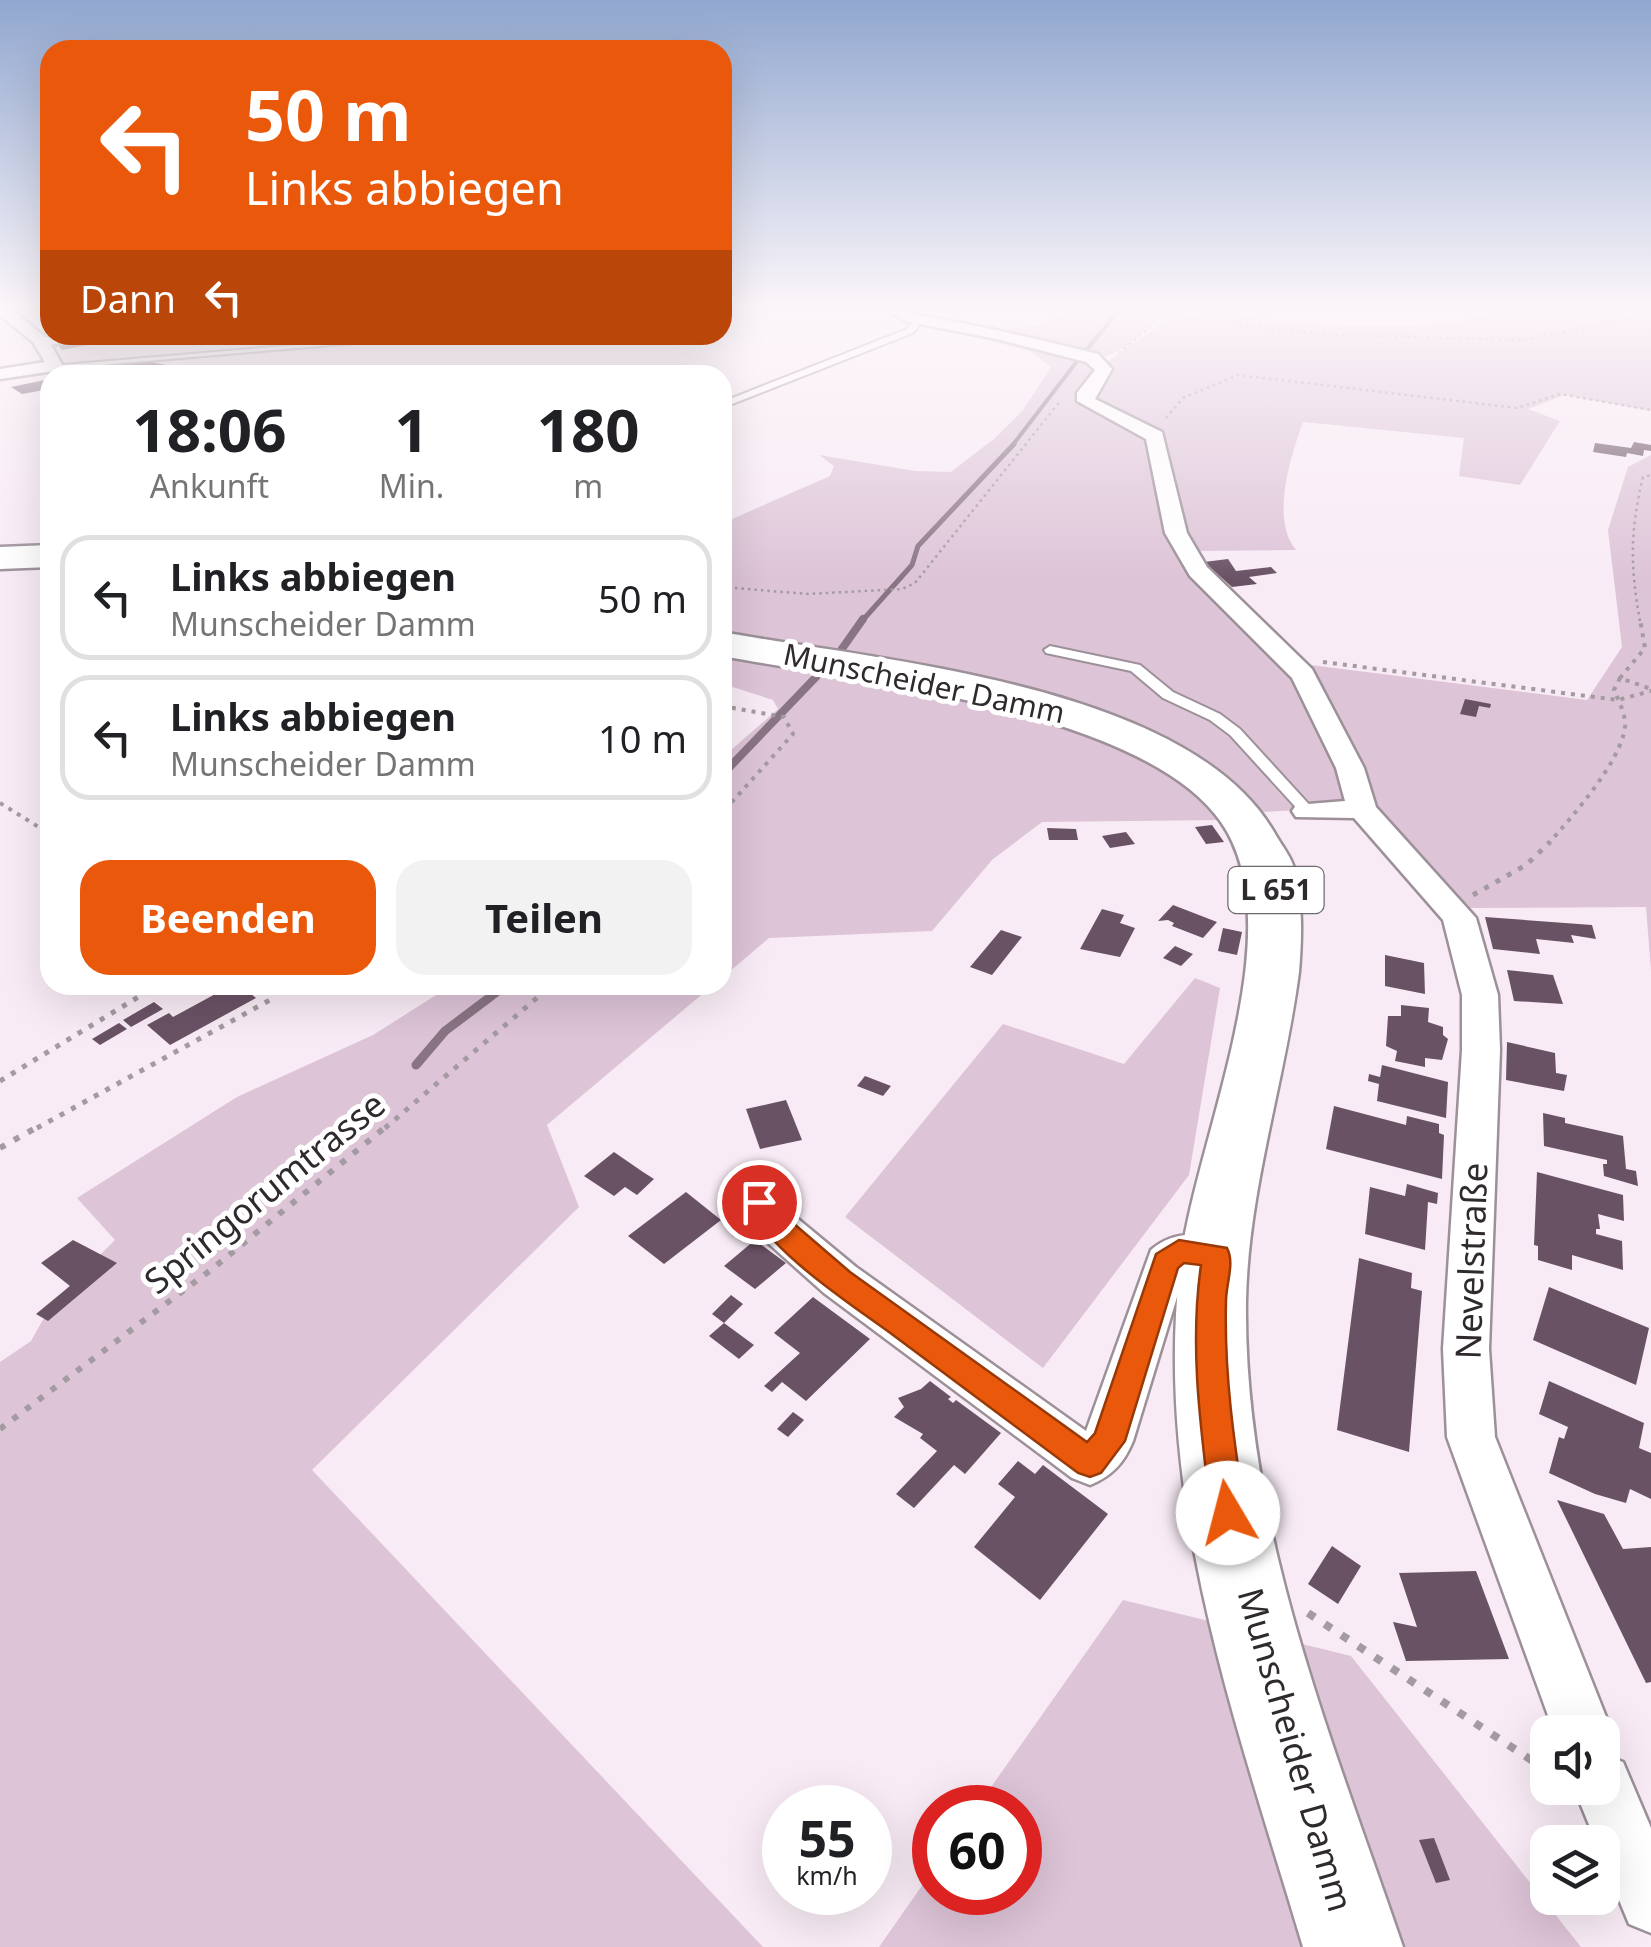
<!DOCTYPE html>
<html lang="de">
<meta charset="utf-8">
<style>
body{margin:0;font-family:"Noto Sans",sans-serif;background:#f2f2f2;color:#202124;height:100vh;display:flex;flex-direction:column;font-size:38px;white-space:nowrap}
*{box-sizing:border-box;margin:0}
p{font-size:32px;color:#757577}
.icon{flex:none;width:55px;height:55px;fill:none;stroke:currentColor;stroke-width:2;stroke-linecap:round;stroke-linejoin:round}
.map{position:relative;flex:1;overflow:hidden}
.side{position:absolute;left:40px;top:365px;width:692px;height:630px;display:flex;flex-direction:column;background:#fff;border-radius:30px;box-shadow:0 10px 40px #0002}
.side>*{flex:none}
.banner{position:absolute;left:40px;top:40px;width:692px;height:305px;border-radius:30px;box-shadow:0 10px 40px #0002;background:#ea580c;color:#fff;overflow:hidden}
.tools{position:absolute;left:1530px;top:1715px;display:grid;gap:20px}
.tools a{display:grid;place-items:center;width:90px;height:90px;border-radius:20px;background:#fff;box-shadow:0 10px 40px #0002;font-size:50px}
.speed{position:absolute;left:762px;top:1785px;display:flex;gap:20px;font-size:50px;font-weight:700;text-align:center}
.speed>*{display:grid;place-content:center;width:130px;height:130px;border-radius:50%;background:#fff;box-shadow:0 10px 40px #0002;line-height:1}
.speed small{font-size:25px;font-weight:400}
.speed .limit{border:15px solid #d22;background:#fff;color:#111}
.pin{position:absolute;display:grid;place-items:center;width:85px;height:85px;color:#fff;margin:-42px;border:5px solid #fff;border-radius:50%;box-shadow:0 2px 10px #0007}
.me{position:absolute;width:110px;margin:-55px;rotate:352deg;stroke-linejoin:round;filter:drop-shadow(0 0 8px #0008)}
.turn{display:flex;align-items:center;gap:35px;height:210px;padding:0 40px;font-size:45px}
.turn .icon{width:130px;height:130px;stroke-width:2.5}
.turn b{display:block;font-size:70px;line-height:85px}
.then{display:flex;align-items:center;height:95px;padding:0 40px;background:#0003;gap:20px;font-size:38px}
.eta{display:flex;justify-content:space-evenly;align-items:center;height:170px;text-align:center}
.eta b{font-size:60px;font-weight:700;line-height:70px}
.primary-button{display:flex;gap:20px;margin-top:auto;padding:20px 40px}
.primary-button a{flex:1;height:115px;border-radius:30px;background:#ea580c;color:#fff;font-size:40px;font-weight:700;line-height:115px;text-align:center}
.primary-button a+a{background:#f2f2f2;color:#202124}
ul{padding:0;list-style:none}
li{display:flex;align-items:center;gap:30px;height:125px;margin:0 20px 15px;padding:0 20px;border:5px solid #e0e0e0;border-radius:30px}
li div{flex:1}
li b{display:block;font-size:38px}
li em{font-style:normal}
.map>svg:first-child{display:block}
.green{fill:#ddc4d7}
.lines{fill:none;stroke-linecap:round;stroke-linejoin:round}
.stream-far3{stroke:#897484;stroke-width:4}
.stream-far2{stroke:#897484;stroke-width:5}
.stream-far1{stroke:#897484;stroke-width:8}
.stream{stroke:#897484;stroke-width:9}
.building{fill:#6a5265}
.lane-casing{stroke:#9c9099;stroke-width:4}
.street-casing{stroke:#9c9099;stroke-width:5}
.primary-casing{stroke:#9c9099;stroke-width:5}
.path-far4{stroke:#a49aa1;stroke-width:2.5;stroke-dasharray:2.5 4;stroke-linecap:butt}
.path-far3{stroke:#a49aa1;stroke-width:4;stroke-dasharray:4 6;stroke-linecap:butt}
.path-far2{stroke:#a49aa1;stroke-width:5;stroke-dasharray:5 8;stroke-linecap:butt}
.path-far1{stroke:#a49aa1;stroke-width:6;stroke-dasharray:6 10;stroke-linecap:butt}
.path{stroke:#a49aa1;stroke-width:8;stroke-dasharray:8 12;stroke-linecap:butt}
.lane{fill:#fff;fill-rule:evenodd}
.street{fill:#fff;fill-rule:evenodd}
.primary{fill:#fff;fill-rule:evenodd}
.route{fill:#ea580c;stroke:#983908;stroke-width:2.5}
.labels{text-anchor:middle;stroke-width:10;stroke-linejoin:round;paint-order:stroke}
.shield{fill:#fff;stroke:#6d6a6d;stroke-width:2.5}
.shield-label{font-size:28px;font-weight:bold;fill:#2f2a2e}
.street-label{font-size:30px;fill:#2f2a2e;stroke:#fff}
.near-street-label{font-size:35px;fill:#2f2a2e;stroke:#fff}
</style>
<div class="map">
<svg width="1651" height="1947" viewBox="0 0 1651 1947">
<rect width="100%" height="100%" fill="#f8ebf5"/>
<!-- green -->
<g class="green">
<path d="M 885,308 L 903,308 L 915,314 L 1001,329 L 1035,326 L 1081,308 L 1171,308 L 1126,347 L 1085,366 L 1106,369 L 1106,363 L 1169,318 L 1182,317 L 1172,315 L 1177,308 L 1192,308 L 1209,316 L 1198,308 C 1226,308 1249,318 1279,321 C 1333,326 1444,333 1492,311 L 1487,308 L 1651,308 L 1651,411 L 1565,395 L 1528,409 L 1560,421 L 1520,485 L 1459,476 L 1464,438 L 1303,422 C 1291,456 1270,519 1296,550 L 1195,551 L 1180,533 L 1153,437 L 1171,533 L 1303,664 L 1587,700 L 1622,647 L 1608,530 L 1628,467 L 1651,455 L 1651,970 L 1646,907 L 1466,908 L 1369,807 L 1261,812 C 1244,797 1227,779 1209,766 C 1146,718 1069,697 993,683 L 1120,742 L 1173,774 L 1220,820 L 1042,822 L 992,860 L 932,931 L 769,938 L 723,977 L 723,757 L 778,709 L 773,700 L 723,684 L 723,523 L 830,476 L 834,466 L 819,455 L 915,471 L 951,472 L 995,438 L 1023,410 L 1051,367 L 1030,351 L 901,318 Z"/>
<polygon points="1195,978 1220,988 1189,1175 1043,1368 845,1217 1003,1024 1124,1064"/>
<polygon points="452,985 713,985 547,1125 579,1207 312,1470 763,1947 0,1947 0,1362 31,1341 53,1302 115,1240 77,1198 237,1097 373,1035"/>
<polygon points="1123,1600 1351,1656 1581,1947 879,1947 935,1867 935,1892 1020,1892 1020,1808 977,1807"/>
</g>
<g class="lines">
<!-- stream-far3 -->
<g class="stream-far3">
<polyline points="1084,353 1121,308"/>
<polyline points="1012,446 1078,360"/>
</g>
<!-- stream-far2 -->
<polyline class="stream-far2" points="862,621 912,565 918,546 1014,444"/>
<!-- stream-far1 -->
<polyline class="stream-far1" points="722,775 839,653 863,619"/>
<!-- stream -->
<polyline class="stream" points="416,1065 445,1031 506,985"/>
</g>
<!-- building -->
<g class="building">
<polygon points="98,337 103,342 62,350 57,344"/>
<polygon points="146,361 177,367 179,372 153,375 150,368 123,371 119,363"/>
<polygon points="50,379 50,389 22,394 11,387"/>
<polygon points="1634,442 1651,445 1651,451 1644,450 1643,456 1627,453 1626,457 1593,452 1595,443 1631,448"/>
<polygon points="1228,559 1236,571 1271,567 1277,573 1249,577 1257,584 1232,587 1204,562"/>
<polygon points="1465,699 1491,704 1490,708 1479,706 1476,717 1460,714"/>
<polygon points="1212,825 1224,842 1206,844 1195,827"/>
<polygon points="1047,828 1076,829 1078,840 1049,840"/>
<polygon points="1126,832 1135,844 1110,848 1102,836"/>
<polygon points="1173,905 1186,910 1217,922 1203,938 1172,926 1174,923 1168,920 1158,921"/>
<polygon points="1102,909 1124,915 1120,923 1135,928 1120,957 1080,949"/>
<polygon points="1485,917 1592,925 1596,939 1571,935 1574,943 1536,939 1540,954 1493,949"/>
<polygon points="1223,928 1242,932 1237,955 1218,951"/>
<polygon points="1001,930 1022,937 992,975 970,967"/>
<polygon points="1175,946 1193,954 1181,966 1163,958"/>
<polygon points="1385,955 1424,963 1425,994 1385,986"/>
<polygon points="1507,970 1553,975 1563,1004 1514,1001"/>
<polygon points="232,985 240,985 256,998 170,1045 147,1025 169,1013 173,1017"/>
<polygon points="154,1002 163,1009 131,1027 123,1020"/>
<polygon points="1401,1005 1429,1008 1428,1022 1443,1027 1443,1035 1448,1039 1442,1060 1425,1058 1425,1067 1395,1061 1397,1051 1386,1046 1388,1016 1401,1016"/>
<polygon points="119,1023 127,1029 100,1045 92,1039"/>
<polygon points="1507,1042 1555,1053 1556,1073 1567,1075 1564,1091 1506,1080"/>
<polygon points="1382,1065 1448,1082 1446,1118 1377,1101 1379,1084 1368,1081 1369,1074 1380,1077"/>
<polygon points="865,1076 891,1086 883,1096 857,1086"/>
<polygon points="786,1100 802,1140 760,1149 746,1109"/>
<polygon points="1334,1106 1406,1125 1407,1116 1439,1124 1439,1133 1444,1135 1442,1179 1326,1149"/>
<polygon points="1543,1113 1565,1118 1565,1123 1623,1136 1626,1169 1636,1171 1638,1186 1604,1176 1603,1164 1607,1164 1607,1160 1544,1146"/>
<polygon points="614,1152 643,1172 654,1179 637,1195 625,1187 614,1196 584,1176"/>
<polygon points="1537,1172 1623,1195 1624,1221 1598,1214 1600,1229 1596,1229 1596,1234 1622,1241 1623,1270 1572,1255 1572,1270 1538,1260 1538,1246 1534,1245"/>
<polygon points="1407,1184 1438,1193 1437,1204 1428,1202 1425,1250 1365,1234 1370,1187 1405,1196"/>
<polygon points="686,1192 721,1220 664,1264 628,1236"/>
<polygon points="73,1240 117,1263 48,1321 36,1314 70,1286 41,1263"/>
<polygon points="755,1240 786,1263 755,1289 724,1266"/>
<polygon points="1359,1258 1412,1273 1411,1288 1422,1291 1409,1452 1337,1430"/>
<polygon points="1549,1287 1649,1328 1636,1385 1533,1340"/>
<polygon points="731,1295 743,1304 724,1323 712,1314"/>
<polygon points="813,1297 870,1339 806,1401 782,1382 772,1392 764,1386 800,1353 774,1333"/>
<polygon points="724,1323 754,1345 739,1359 709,1336"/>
<polygon points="930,1381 951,1397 948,1399 953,1403 956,1400 1001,1433 965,1474 954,1465 914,1508 896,1494 937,1451 920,1438 923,1434 894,1417 904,1407 898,1398 921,1389"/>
<polygon points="1549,1381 1644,1423 1639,1448 1651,1453 1651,1499 1630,1489 1626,1503 1595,1494 1549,1473 1559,1437 1564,1439 1568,1427 1539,1414"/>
<polygon points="793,1412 804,1420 788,1437 777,1429"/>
<polygon points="1018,1461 1035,1474 1043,1465 1108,1514 1040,1600 974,1547 1015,1497 998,1484"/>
<polygon points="1557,1500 1604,1514 1623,1549 1651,1547 1651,1682 1646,1683"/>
<polygon points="1332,1546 1361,1566 1338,1604 1308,1584"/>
<polygon points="1476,1571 1509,1659 1406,1661 1393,1622 1417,1627 1399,1573"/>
<polygon points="1434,1838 1450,1880 1436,1883 1419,1840"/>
</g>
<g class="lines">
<defs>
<g id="lane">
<polygon points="916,318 923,320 913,333 722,408 722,402 907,329"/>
<polygon points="413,335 447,335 55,369 51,366"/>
<polygon points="1050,646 1140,665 1173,692 1220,714 1240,729 1315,811 1312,814 1302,814 1230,735 1210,720 1163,698 1131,671 1046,653 1044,650"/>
</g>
<g id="street">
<polygon points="0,308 10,308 45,337 93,335 51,345 63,366 61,370 0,379 0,369 45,362 33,342 0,315"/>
<path d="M 884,308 C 901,308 913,314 929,317 C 986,327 1042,340 1098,354 L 1112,369 L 1095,399 L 1162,432 L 1187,533 L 1207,567 L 1312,669 L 1364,768 L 1376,807 L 1476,918 L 1498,995 L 1500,1050 L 1489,1349 L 1495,1437 L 1612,1732 L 1603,1752 L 1602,1732 L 1554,1732 L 1447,1437 L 1443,1349 L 1462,1050 L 1462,995 L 1443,920 L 1354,818 L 1296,817 L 1292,811 L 1296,805 L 1345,801 L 1336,768 L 1292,678 L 1190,576 L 1165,533 L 1146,439 L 1077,401 L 1077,393 L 1095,370 L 1086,362 L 997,339 L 905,321 Z"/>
<path d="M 759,1186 L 774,1191 L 798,1219 L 856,1267 L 1086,1431 L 1151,1250 C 1175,1229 1203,1233 1232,1243 L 1239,1255 L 1232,1267 L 1217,1272 L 1185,1271 L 1133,1441 C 1124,1463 1112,1476 1090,1485 L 1072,1478 L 824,1293 L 768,1243 L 738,1202 L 744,1191 Z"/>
<polygon points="1602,1754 1623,1762 1651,1828 1651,1933 1629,1924 1602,1859 1602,1842 1596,1842 1574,1788 1602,1788"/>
</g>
<g id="primary">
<polygon points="50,545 50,567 0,569 0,547"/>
<path d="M 722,632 C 879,661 1188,684 1274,832 C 1280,843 1289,854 1293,865 C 1303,900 1302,936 1299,972 C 1285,1081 1248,1190 1246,1301 C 1243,1525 1332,1739 1403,1947 L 1303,1947 C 1237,1725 1151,1494 1181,1259 C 1196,1138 1295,929 1221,822 C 1143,710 851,680 722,656 Z"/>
</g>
</defs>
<!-- lane casing -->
<use href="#lane" class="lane-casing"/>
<!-- street casing -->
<use href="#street" class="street-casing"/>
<!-- primary casing -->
<use href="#primary" class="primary-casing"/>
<!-- path-far4 -->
<g class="path-far4">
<polyline points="1196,308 1214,317"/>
<polyline points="1168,316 1333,335 1527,340 1651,314"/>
<polyline points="1119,353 1174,308"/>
<polyline points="1166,418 1183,398 1238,375 1517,408 1560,394 1651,410"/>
<polyline points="722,587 808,594 902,589 915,583 1061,400"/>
<path d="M 1640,621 C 1630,566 1630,531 1643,477 L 1651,475"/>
</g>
<!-- path-far3 -->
<g class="path-far3">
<polyline points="1323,662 1618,700 1651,691"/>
<polyline points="1620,678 1645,648 1640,619"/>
<polyline points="722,706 784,717 793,734 722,813"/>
<polyline points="0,803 50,834"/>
<path d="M 1548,844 C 1571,818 1621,762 1625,727 C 1626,715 1619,701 1614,690 L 1620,678 L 1651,689"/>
</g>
<!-- path-far2 -->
<g class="path-far2">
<polyline points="1473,895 1526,865 1550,842"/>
<polyline points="0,1081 158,985"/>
<polyline points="37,1128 270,1000 275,985"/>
<polyline points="385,1128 552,985"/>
</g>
<!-- path-far1 -->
<g class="path-far1">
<polyline points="0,1148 41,1125"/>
<polyline points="0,1429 212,1269 388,1125"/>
</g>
<!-- path -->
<polyline class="path" points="1308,1613 1548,1771"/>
<!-- lane -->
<use href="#lane" class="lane"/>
<!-- street -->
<use href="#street" class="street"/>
<!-- primary -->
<use href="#primary" class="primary"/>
</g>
<!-- sky -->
<linearGradient id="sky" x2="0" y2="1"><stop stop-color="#91a7cf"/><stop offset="0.53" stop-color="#fcf6fa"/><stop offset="1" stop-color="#fcf6fa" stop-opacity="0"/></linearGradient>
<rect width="1651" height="580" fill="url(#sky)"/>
<!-- route -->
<path class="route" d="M 759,1192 L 769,1195 L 793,1223 L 850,1272 L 1087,1442 L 1095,1433 L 1156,1254 L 1179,1240 L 1227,1248 C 1235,1263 1226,1284 1226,1301 C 1224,1373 1234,1442 1245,1513 L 1240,1524 L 1228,1529 L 1216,1524 L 1211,1513 C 1201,1430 1189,1348 1201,1265 L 1184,1263 L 1178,1268 L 1125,1441 L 1101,1473 L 1090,1477 L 1078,1473 C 1016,1427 955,1381 893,1335 C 845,1300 774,1255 745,1202 L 749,1195 Z"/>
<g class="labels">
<!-- shield labels -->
<rect class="shield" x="1228.5" y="867" width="95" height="46" rx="8"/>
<g class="shield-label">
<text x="1276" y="900">L 651</text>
</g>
<!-- street labels -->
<g class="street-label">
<text transform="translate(924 684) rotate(12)" y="10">Munscheider Damm</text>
</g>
<!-- near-street labels -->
<g class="near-street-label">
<text transform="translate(265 1193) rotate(-39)" y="12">Springorumtrasse</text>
<text transform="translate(1472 1261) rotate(-88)" y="12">Nevelstraße</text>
<text transform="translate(1295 1750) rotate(74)" y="12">Munscheider Damm</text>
</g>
</g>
</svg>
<div class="tools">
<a><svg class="icon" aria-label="sound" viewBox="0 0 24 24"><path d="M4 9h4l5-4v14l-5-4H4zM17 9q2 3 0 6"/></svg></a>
<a><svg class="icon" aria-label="layers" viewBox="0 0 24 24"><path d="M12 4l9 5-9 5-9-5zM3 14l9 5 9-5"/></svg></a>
</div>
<div class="speed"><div>55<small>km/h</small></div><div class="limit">60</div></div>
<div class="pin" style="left:759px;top:1202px;background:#d93025"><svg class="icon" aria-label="arrive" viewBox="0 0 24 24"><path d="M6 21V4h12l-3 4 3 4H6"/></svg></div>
<svg class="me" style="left:1228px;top:1513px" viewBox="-20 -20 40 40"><circle r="19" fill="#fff"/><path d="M0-13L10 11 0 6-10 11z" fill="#ea580c"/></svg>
<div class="banner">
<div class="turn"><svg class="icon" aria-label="left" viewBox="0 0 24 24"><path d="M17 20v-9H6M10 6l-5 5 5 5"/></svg><div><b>50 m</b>Links abbiegen</div></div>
<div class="then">Dann<svg class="icon" aria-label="left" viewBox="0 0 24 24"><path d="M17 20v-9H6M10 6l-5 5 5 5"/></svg></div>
</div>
<section class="side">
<div class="eta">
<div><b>18:06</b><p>Ankunft</p></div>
<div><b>1</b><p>Min.</p></div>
<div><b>180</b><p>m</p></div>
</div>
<ul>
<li><svg class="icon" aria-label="left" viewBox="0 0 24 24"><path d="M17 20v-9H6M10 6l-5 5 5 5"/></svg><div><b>Links abbiegen</b><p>Munscheider Damm</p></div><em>50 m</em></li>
<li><svg class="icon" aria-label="left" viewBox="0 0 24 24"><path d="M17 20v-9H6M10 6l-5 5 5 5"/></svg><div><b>Links abbiegen</b><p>Munscheider Damm</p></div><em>10 m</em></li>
</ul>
<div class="primary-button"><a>Beenden</a><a>Teilen</a></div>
</section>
</div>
